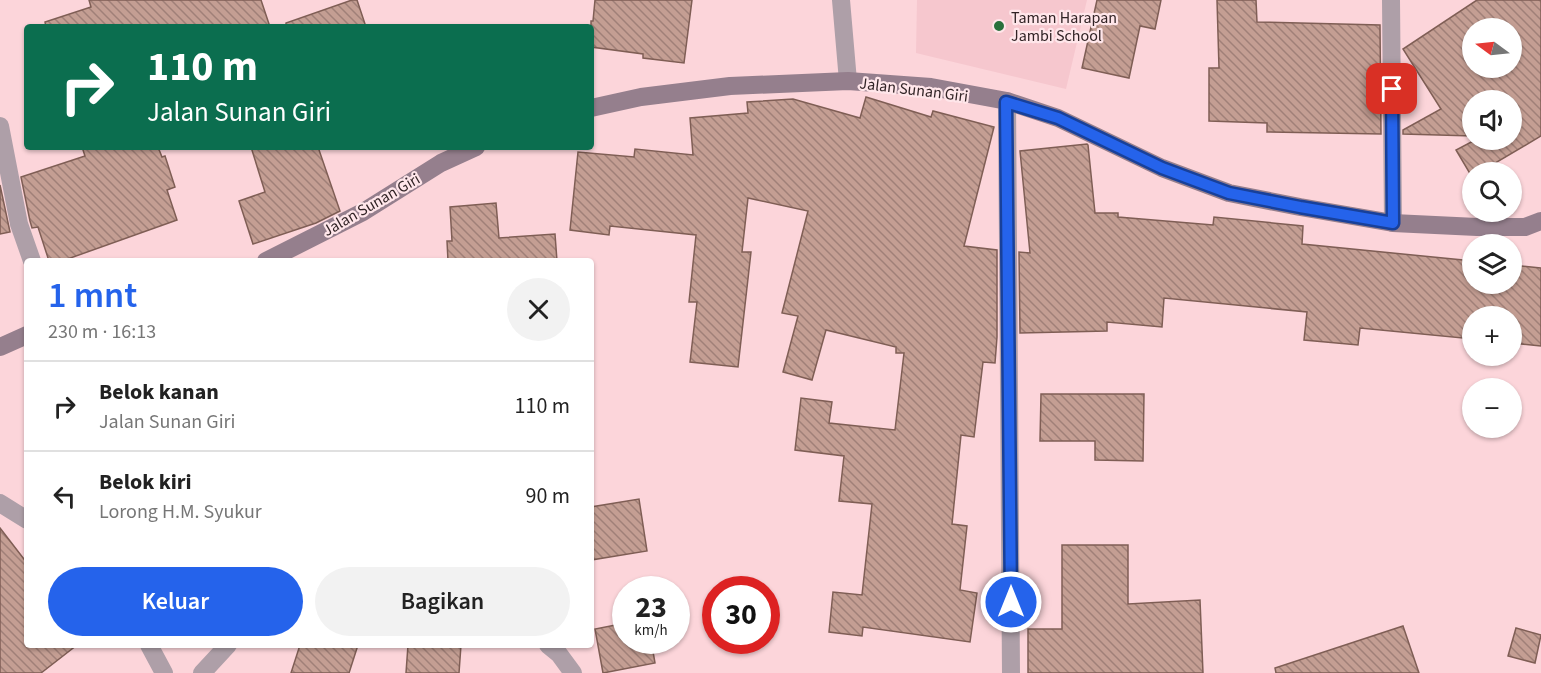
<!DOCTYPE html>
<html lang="id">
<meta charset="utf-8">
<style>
body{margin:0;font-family:"Source Sans 3",sans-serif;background:#f2f2f2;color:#222;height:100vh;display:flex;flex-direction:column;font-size:22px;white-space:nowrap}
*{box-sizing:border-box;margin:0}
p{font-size:20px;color:#767676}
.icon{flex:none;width:33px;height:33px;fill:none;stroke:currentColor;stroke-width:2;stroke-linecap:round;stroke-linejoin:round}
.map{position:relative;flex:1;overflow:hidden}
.sheet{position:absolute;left:24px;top:258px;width:570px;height:390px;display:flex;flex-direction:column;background:#fff;border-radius:6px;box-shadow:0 2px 4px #0004}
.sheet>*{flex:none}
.hud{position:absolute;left:24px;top:24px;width:570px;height:126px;border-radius:6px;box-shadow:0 2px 4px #0004;background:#0b6e4f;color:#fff;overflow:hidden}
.needle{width:39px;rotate:285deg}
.buttons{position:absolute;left:1462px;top:18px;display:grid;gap:12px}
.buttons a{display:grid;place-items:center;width:60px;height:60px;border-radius:50%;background:#fff;box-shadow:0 2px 4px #0004;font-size:30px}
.speed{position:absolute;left:612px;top:576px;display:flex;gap:12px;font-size:30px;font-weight:700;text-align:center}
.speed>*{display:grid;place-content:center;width:78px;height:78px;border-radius:50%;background:#fff;box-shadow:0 2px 4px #0004;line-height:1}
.speed small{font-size:15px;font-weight:400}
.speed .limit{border:9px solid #d22;background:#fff;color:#111}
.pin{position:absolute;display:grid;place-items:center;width:51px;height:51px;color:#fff;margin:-26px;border-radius:12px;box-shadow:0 3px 9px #0006}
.me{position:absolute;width:66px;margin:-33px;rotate:0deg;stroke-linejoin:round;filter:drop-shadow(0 0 4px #0008)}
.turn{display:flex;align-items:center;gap:21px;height:126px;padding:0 24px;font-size:27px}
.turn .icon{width:78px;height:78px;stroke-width:2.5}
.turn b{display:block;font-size:42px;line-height:51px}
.round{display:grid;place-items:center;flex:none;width:63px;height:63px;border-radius:32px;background:#f2f2f2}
.summary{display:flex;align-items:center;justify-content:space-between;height:102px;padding:0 24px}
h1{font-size:36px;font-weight:600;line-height:45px;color:#2563eb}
.action{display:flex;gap:12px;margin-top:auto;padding:12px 24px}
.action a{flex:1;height:69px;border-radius:36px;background:#2563eb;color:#fff;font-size:24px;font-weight:600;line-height:69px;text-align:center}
.action a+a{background:#f2f2f2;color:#222}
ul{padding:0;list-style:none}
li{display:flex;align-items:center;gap:18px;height:90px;padding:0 24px;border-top:2px solid #e0e0e0}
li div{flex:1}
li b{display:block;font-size:22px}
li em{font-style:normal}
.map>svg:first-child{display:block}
.built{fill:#f6c7ce}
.building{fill:url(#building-back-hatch);stroke:#7f5e55;stroke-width:1.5;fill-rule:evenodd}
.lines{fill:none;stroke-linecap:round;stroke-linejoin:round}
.street{stroke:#ae9fa8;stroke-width:18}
.secondary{stroke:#957f8d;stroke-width:18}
.route-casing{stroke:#184099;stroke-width:15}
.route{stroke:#2563eb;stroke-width:10}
.poi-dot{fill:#29703c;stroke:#ffe6ea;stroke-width:2}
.labels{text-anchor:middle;stroke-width:4.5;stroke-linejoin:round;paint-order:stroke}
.poi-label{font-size:16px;fill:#312325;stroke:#ffe6ea;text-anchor:start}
.street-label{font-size:16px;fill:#312325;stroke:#ffe6ea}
</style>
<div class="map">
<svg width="1541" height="673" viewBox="0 0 1541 673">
<defs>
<pattern id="building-back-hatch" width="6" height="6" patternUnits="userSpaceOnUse" patternTransform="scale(1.5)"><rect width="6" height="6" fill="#c49e93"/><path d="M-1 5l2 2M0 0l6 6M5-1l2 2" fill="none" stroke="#a08078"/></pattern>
</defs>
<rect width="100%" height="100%" fill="#fcd5da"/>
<!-- built -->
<polygon class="built" points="917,0 1087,0 1066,89 916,53"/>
<!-- building -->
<g class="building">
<polygon points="89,0 261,0 270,27 46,27 45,22 91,7"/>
<polygon points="352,0 357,0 366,27 286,27 286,23"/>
<polygon points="595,0 692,0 684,63 643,58 643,54 591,47 591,21 593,21"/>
<polygon points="1097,0 1161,0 1155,29 1140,26 1129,78 1082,68"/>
<polygon points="1217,0 1256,0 1257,22 1380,25 1381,134 1267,132 1267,123 1209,121 1209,68 1219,68"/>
<path d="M 1477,0 L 1541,0 L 1541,136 L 1480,172 L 1473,172 L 1472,177 L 1456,150 L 1475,140 L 1512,140 L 1512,100 L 1473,100 L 1473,136 L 1403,134 L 1403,130 L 1441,109 L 1403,49 ZM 1473,28 L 1512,28 L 1512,68 L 1473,68 Z"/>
<polygon points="866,97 931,117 933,111 994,127 964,246 997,250 997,337 995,363 983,362 974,437 961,435 952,524 967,526 960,590 977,593 970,642 863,627 862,636 829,632 833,592 862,595 872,504 839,501 844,456 795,450 801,398 832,402 829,423 895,430 904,353 896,353 896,347 826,330 812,380 783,372 798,316 782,313 808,211 748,198 742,252 751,252 738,367 690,362 697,302 689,302 696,235 610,226 609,235 570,230 578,152 634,157 635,149 693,155 690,118 748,113 747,102 793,99 860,118"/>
<polygon points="1087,144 1088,145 1095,213 1118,213 1118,217 1213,225 1214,217 1303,226 1302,244 1473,261 1473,284 1512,284 1512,265 1541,268 1541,346 1512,343 1512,316 1473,316 1473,339 1360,328 1358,345 1304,340 1307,312 1164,298 1162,327 1107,322 1107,331 1020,333 1019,252 1030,253 1020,151"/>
<polygon points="82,147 158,147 162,157 165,156 175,187 167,190 177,220 62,261 49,261 38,227 32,228 30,221 21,177 85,156"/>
<polygon points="251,147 318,147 340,211 316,223 253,244 239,201 265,192"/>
<polygon points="0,185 10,232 0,234"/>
<polygon points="496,203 499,238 555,234 557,261 448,261 447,241 452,241 450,207"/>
<polygon points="1041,394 1144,394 1143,461 1095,460 1095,441 1040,441"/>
<polygon points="639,499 647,551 591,560 591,507"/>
<polygon points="0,528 27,563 27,645 77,645 41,673 0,673"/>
<polygon points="1062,545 1128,545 1128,604 1200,600 1203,673 1028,673 1028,629 1062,629"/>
<polygon points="626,623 626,640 651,640 655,663 603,673 595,629"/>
<polygon points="1403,626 1419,673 1276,673 1275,668"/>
<polygon points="1516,628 1541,635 1535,663 1508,656"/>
<polygon points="300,645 358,645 349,673 291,673"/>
<polygon points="408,645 461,645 459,673 406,673"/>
</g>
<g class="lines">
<!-- street -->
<g class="street">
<polyline points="841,0 848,81"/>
<polyline points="1391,0 1393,223"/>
<polyline points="1007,101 1011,673"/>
<polyline points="0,126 19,224 32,261"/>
<polyline points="0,503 27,520"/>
<polyline points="149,645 164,673"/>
<polyline points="548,645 559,654 573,673"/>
<polyline points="202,673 228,645"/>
</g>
<!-- secondary -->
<g class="secondary">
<polyline points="591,108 641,97 730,86 848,81 931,87 1007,101 1058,118 1162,168 1229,193 1300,207 1393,223 1477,227 1525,227 1541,221"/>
<polyline points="266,261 363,212 441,163 476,147"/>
<polyline points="0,347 27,335"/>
</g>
</g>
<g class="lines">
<defs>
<polyline id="route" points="1011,602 1006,102 1058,118 1162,168 1229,193 1300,207 1393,223 1392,89"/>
</defs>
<!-- route casing -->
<use href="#route" class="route-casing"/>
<!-- route -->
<use href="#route" class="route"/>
</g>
<!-- markers -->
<circle class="poi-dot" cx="999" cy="26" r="6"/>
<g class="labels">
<!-- poi labels -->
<g class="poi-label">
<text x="1011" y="23">Taman Harapan<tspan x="1011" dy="18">Jambi School</tspan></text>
</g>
<!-- street labels -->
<g class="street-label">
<text transform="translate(914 89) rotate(7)" y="6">Jalan Sunan Giri</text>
<text transform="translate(371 204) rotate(-30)" y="6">Jalan Sunan Giri</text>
</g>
</g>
</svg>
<div class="buttons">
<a><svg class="needle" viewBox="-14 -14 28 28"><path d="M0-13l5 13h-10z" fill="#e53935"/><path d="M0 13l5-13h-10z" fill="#767676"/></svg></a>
<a><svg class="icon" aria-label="sound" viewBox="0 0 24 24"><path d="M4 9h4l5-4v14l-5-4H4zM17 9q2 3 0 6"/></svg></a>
<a><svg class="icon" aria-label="search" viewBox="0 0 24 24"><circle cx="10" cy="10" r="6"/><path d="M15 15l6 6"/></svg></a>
<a><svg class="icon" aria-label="layers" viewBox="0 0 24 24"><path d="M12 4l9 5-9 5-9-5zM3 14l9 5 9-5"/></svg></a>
<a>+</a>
<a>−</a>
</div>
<div class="speed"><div>23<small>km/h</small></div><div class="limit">30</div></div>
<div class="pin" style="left:1392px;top:89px;background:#d93025"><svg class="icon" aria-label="arrive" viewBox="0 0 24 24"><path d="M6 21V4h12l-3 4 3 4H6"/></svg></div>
<svg class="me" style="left:1011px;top:602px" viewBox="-20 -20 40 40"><circle r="17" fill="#2563eb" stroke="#fff" stroke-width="3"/><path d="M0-11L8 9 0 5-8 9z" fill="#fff"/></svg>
<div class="hud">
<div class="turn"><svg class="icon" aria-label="right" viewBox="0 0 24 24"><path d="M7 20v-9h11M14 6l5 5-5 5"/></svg><div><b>110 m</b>Jalan Sunan Giri</div></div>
</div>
<section class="sheet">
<div class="summary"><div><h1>1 mnt</h1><p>230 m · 16:13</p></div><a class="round"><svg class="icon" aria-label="close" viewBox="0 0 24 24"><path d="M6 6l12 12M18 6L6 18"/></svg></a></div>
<ul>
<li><svg class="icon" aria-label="right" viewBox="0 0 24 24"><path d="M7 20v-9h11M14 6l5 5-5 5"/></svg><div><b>Belok kanan</b><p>Jalan Sunan Giri</p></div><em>110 m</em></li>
<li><svg class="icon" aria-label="left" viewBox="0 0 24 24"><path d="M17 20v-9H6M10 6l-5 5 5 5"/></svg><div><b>Belok kiri</b><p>Lorong H.M. Syukur</p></div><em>90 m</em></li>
</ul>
<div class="action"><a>Keluar</a><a>Bagikan</a></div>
</section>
</div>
